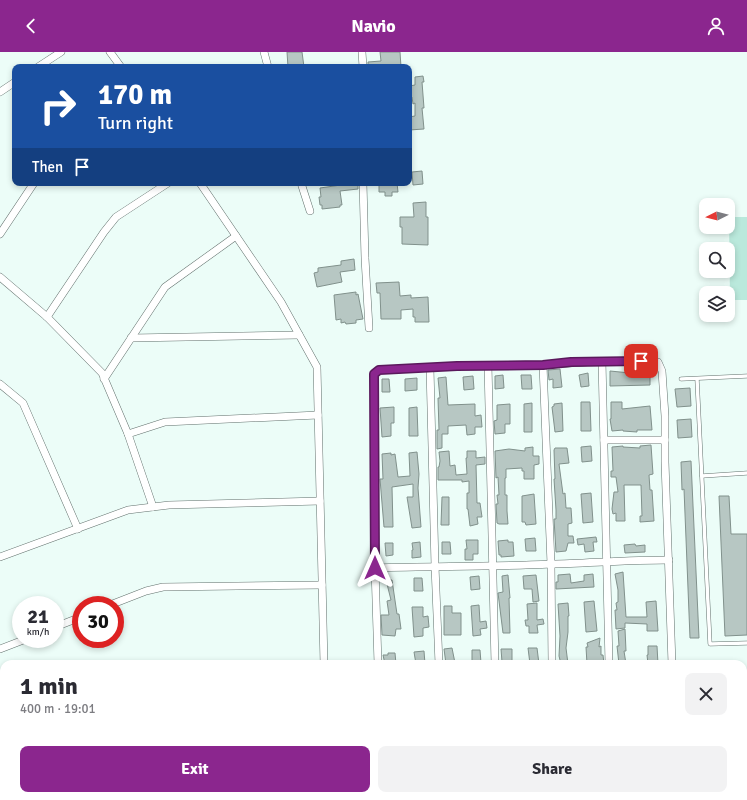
<!DOCTYPE html>
<meta charset="utf-8">
<style>
body{margin:0;font-family:Signika,sans-serif;background:#f2f2f3;color:#2b2b33;height:100vh;display:flex;flex-direction:column;font-size:15px;white-space:nowrap}
*{box-sizing:border-box;margin:0}
p{font-size:13px;color:#7c7c81}
.icon{flex:none;width:22px;height:22px;fill:none;stroke:currentColor;stroke-width:2;stroke-linecap:round;stroke-linejoin:round}
.map{position:relative;flex:1;overflow:hidden}
.side{position:absolute;left:0px;top:608px;width:747px;height:140px;display:flex;flex-direction:column;background:#fff;border-radius:12px 12px 0 0;box-shadow:0 2px 6px #0003}
.side>*{flex:none}
.top-card{position:absolute;left:12px;top:12px;width:400px;height:122px;border-radius:8px;box-shadow:0 2px 6px #0003;background:#1a4fa0;color:#fff;overflow:hidden}
.needle{width:26px;rotate:264deg}
.fabs{position:absolute;left:699px;top:146px;display:grid;gap:8px}
.fabs a{display:grid;place-items:center;width:36px;height:36px;border-radius:8px;background:#fff;box-shadow:0 2px 6px #0003;font-size:20px}
.speed{position:absolute;left:12px;top:544px;display:flex;gap:8px;font-size:20px;font-weight:700;text-align:center}
.speed>*{display:grid;place-content:center;width:52px;height:52px;border-radius:50%;background:#fff;box-shadow:0 2px 6px #0003;line-height:1}
.speed small{font-size:10px;font-weight:400}
.speed .limit{border:6px solid #d22;background:#fff;color:#111}
.pin{position:absolute;display:grid;place-items:center;width:34px;height:34px;color:#fff;margin:-17px;border-radius:8px;box-shadow:0 2px 6px #0006}
.me{position:absolute;width:44px;margin:-22px;rotate:0deg;stroke-linejoin:round;filter:drop-shadow(0 0 3px #0008)}
.turn{display:flex;align-items:center;gap:14px;height:84px;padding:0 20px;font-size:18px}
.turn .icon{width:52px;height:52px;stroke-width:2.5}
.turn b{display:block;font-size:28px;line-height:34px}
.then{display:flex;align-items:center;height:38px;padding:0 20px;background:#0003;gap:8px;font-size:15px}
.round{display:grid;place-items:center;flex:none;width:42px;height:42px;border-radius:8px;background:#f2f2f3}
.headline{display:flex;align-items:center;justify-content:space-between;height:68px;padding:0 20px}
h1{font-size:24px;font-weight:800;line-height:30px}
.button{display:flex;gap:8px;margin-top:auto;padding:8px 20px}
.button a{flex:1;height:46px;border-radius:8px;background:#8b268e;color:#fff;font-size:16px;font-weight:800;line-height:46px;text-align:center}
.button a+a{background:#f2f2f3;color:#2b2b33}
header{display:flex;justify-content:space-between;align-items:center;height:52px;padding:0 20px;background:#8b268e;color:#fff;font-size:18px;font-weight:800}
.map>svg:first-child{display:block}
.green{fill:#bae9dc}
.building{fill:#b7c7c3;stroke:#81918c}
.lines{fill:none;stroke-linecap:round;stroke-linejoin:round}
.lane-casing{stroke:#62716d;stroke-width:4.5}
.street-casing{stroke:#62716d;stroke-width:8}
.lane{stroke:#fff;stroke-width:3.5}
.street{stroke:#fff;stroke-width:7}
.route-casing{stroke:#5a195c;stroke-width:10}
.route{stroke:#8b268e;stroke-width:7}
</style>
<header><svg class="icon" aria-label="back" viewBox="0 0 24 24"><path d="M15 5l-7 7 7 7"/></svg>Navio<svg class="icon" aria-label="person" viewBox="0 0 24 24"><circle cx="12" cy="8" r="4"/><path d="M4 21q1-7 8-7t8 7"/></svg></header>
<div class="map">
<svg width="747" height="748" viewBox="0 0 747 748">
<rect width="100%" height="100%" fill="#ecfdf8"/>
<!-- green -->
<polygon class="green" points="729,165 747,165 747,248 730,248"/>
<!-- building -->
<g class="building">
<polygon points="287,0 302,0 304,15 288,15"/>
<polygon points="380,0 400,0 401,15 368,15 368,10 381,9"/>
<polygon points="423,24 424,30 422,30 424,56 422,56 424,77 409,78 409,65 415,64 415,51 413,52 412,45 409,45 409,34 415,33 415,25"/>
<polygon points="422,119 423,132 413,133 412,120"/>
<polygon points="341,131 358,131 358,137 340,139 342,153 340,153 340,155 322,157 322,153 320,153 319,145 321,145 320,136 341,133"/>
<polygon points="379,131 397,131 398,140 392,140 392,144 385,144 385,140 379,140"/>
<polygon points="426,150 426,165 428,165 428,193 402,192 402,175 400,175 400,165 414,165 413,151"/>
<polygon points="354,207 355,218 340,220 342,230 317,235 314,221 318,220 318,216 341,213 341,209"/>
<polygon points="399,230 400,244 411,243 411,246 428,245 429,270 415,270 415,265 413,265 413,257 401,258 401,267 381,267 380,241 377,241 376,231"/>
<polygon points="356,240 356,243 358,242 363,267 356,268 356,271 346,272 345,270 341,271 341,267 336,268 334,243"/>
<polygon points="560,317 562,335 553,336 553,327 549,328 548,318"/>
<polygon points="610,319 630,321 630,322 650,320 650,333 610,334"/>
<polygon points="588,321 589,334 581,335 579,323"/>
<polygon points="503,323 504,336 495,337 495,324"/>
<polygon points="521,323 531,323 532,337 522,337"/>
<polygon points="473,324 474,337 464,338 463,325"/>
<polygon points="446,325 448,353 475,352 475,364 481,363 482,375 475,375 475,382 467,383 466,373 448,374 448,382 442,382 442,396 437,397 437,378 439,378 438,346 440,346 438,326"/>
<polygon points="417,326 417,338 405,339 405,327"/>
<polygon points="382,327 389,327 390,340 382,340"/>
<polygon points="690,336 691,354 677,355 675,337"/>
<polygon points="581,350 590,350 591,379 581,379"/>
<polygon points="611,350 622,350 622,357 650,354 652,378 637,378 637,380 623,379 623,378 612,379 610,367 611,367"/>
<polygon points="532,351 532,380 524,380 524,352"/>
<polygon points="562,351 563,379 555,380 552,355 554,354 554,352"/>
<polygon points="510,352 510,372 505,372 505,381 495,382 494,369 497,368 497,353"/>
<polygon points="394,355 394,371 391,371 391,384 382,385 380,356"/>
<polygon points="417,355 418,384 409,384 409,356"/>
<polygon points="691,367 692,385 678,386 677,368"/>
<polygon points="651,393 653,422 649,423 650,438 652,438 654,469 640,470 640,464 642,464 641,433 624,433 625,469 616,469 616,461 613,462 612,457 614,440 618,440 616,425 611,425 611,419 613,419 612,395 623,394 623,395 640,396 640,394"/>
<polygon points="591,394 592,409 582,410 581,395"/>
<polygon points="533,395 533,404 539,404 539,412 534,413 534,427 524,427 524,419 522,419 522,416 506,417 506,426 505,426 505,443 507,443 507,459 508,472 499,472 497,471 496,452 498,452 497,443 499,443 498,425 496,426 495,399 509,397 525,399 525,396"/>
<polygon points="555,396 567,396 569,411 559,412 563,442 565,441 566,456 571,456 572,471 568,472 568,484 573,484 574,491 568,491 566,499 556,500 554,467 556,467 556,458 554,427 555,427 554,398"/>
<polygon points="449,399 450,414 455,413 456,423 467,422 466,406 467,406 467,399 476,399 476,406 485,405 485,412 476,413 477,451 480,451 482,465 477,465 478,472 470,474 468,457 467,457 467,441 469,441 469,429 462,430 462,428 438,428 438,415 439,415 440,409 439,400"/>
<polygon points="417,400 419,422 418,436 421,475 412,476 407,445 413,445 413,432 392,435 393,475 384,475 380,427 383,427 382,402 391,401 391,403 395,402 398,425 410,424 409,401"/>
<polygon points="691,409 699,586 690,586 684,437 682,438 681,410"/>
<polygon points="591,441 593,470 583,471 581,442"/>
<polygon points="534,442 536,472 526,473 525,470 522,470 522,444"/>
<polygon points="719,444 729,444 731,482 747,482 747,583 725,584"/>
<polygon points="442,445 449,445 449,473 441,473"/>
<polygon points="596,485 597,490 593,490 594,499 585,500 584,492 578,493 577,487"/>
<polygon points="535,486 536,499 526,499 525,487"/>
<polygon points="466,488 478,488 478,502 473,502 473,508 465,508 465,497 467,497"/>
<polygon points="508,488 508,490 513,490 514,504 501,505 501,503 499,503 498,489"/>
<polygon points="420,490 421,505 412,506 412,498 413,498 412,491"/>
<polygon points="442,490 450,490 451,502 442,502"/>
<polygon points="385,491 393,491 393,503 386,504"/>
<polygon points="635,492 636,494 645,493 645,500 625,501 624,493"/>
<polygon points="623,520 626,565 647,565 646,550 656,549 658,579 647,579 647,572 625,571 625,576 616,577 615,558 617,558 616,551 618,550 618,538 615,522"/>
<polygon points="570,522 571,531 584,529 584,523 593,522 594,535 556,537 556,530 558,530 558,523"/>
<polygon points="508,523 510,546 509,546 510,581 503,581 498,541 503,540 502,524"/>
<polygon points="536,523 539,549 533,550 532,537 524,537 523,524"/>
<polygon points="479,524 480,537 471,538 470,525"/>
<polygon points="414,526 422,526 423,539 414,539"/>
<polygon points="386,528 392,528 397,562 399,562 401,577 396,577 395,584 382,583 381,563 389,563 387,549 391,548"/>
<polygon points="594,549 597,579 586,580 584,550"/>
<polygon points="537,551 537,568 543,567 544,572 537,573 538,581 529,581 529,574 526,574 525,568 528,568 527,552"/>
<polygon points="568,551 569,564 568,564 568,580 566,596 568,612 561,612 559,604 560,584 558,552"/>
<polygon points="479,553 480,570 486,569 487,576 480,577 481,583 473,584 471,554"/>
<polygon points="444,554 452,554 452,561 461,561 461,583 444,583"/>
<polygon points="412,555 423,555 423,565 428,564 429,575 423,576 423,584 414,585"/>
<polygon points="625,577 626,599 624,599 626,612 619,612 617,594 619,594 618,579"/>
<polygon points="600,586 599,595 601,594 601,603 603,603 604,612 587,612 586,595 588,595 587,591"/>
<polygon points="648,594 657,594 658,612 648,612 647,603 648,603"/>
<polygon points="452,596 455,611 446,612 444,597"/>
<polygon points="528,596 537,596 539,612 530,612"/>
<polygon points="501,597 512,597 512,609 502,610"/>
<polygon points="472,598 480,598 481,611 472,611"/>
<polygon points="424,599 425,612 416,612 414,600"/>
<polygon points="388,601 395,601 396,612 385,612 383,603 388,603"/>
</g>
<g class="lines">
<defs>
<g id="lane">
<polyline points="681,327 747,324"/>
<polyline points="697,327 710,592 747,591"/>
<polyline points="702,424 747,421"/>
</g>
<g id="street">
<polyline points="110,0 121,15"/>
<polyline points="264,0 268,15"/>
<polyline points="362,0 363,15"/>
<polyline points="38,15 61,0"/>
<polyline points="0,40 15,30"/>
<polyline points="200,131 281,250 317,315 324,612"/>
<polyline points="301,131 310,159"/>
<polyline points="363,131 365,206 369,276"/>
<polyline points="0,182 34,131"/>
<polyline points="0,225 47,265 102,321 128,382 153,455"/>
<polyline points="47,265 104,180 116,165 168,131"/>
<polyline points="131,286 299,283"/>
<polyline points="602,309 609,612"/>
<polyline points="488,313 495,612"/>
<polyline points="543,313 551,512 552,612"/>
<polyline points="430,316 435,514 439,612"/>
<polyline points="104,327 165,235 236,184"/>
<polyline points="0,332 23,351 78,477"/>
<polyline points="128,382 165,370 318,363"/>
<polyline points="604,388 665,388"/>
<polyline points="0,505 128,458 169,453 320,449"/>
<path d="M 375,516 C 433,514 492,515 551,512 C 590,511 629,508 669,508"/>
<polyline points="110,553 146,539 163,535 322,533"/>
<polyline points="55,575 81,565"/>
<polyline points="0,597 26,587"/>
<path d="M 378,612 L 375,516 L 374,328 C 374,323 374,320 379,318 L 457,314 L 543,313 L 602,309 L 633,309 L 658,310 L 662,319 L 665,364 L 665,410 L 672,612"/>
<polyline points="0,686 4,684"/>
<polyline points="743,701 747,701"/>
<polyline points="327,744 327,748"/>
<polyline points="384,744 384,748"/>
<polyline points="444,744 444,748"/>
<polyline points="498,744 498,748"/>
<polyline points="553,744 553,748"/>
<polyline points="614,744 615,748"/>
<polyline points="69,748 78,744"/>
</g>
</defs>
<!-- lane casing -->
<use href="#lane" class="lane-casing"/>
<!-- street casing -->
<use href="#street" class="street-casing"/>
<!-- lane -->
<use href="#lane" class="lane"/>
<!-- street -->
<use href="#street" class="street"/>
</g>
<g class="lines">
<defs>
<polyline id="route" points="375,516 374,322 379,318 457,314 543,313 571,310 641,309"/>
</defs>
<!-- route casing -->
<use href="#route" class="route-casing"/>
<!-- route -->
<use href="#route" class="route"/>
</g>
</svg>
<div class="fabs">
<a><svg class="needle" viewBox="-14 -14 28 28"><path d="M0-13l5 13h-10z" fill="#e53935"/><path d="M0 13l5-13h-10z" fill="#7c7c81"/></svg></a>
<a><svg class="icon" aria-label="search" viewBox="0 0 24 24"><circle cx="10" cy="10" r="6"/><path d="M15 15l6 6"/></svg></a>
<a><svg class="icon" aria-label="layers" viewBox="0 0 24 24"><path d="M12 4l9 5-9 5-9-5zM3 14l9 5 9-5"/></svg></a>
</div>
<div class="speed"><div>21<small>km/h</small></div><div class="limit">30</div></div>
<div class="pin" style="left:641px;top:309px;background:#d93025"><svg class="icon" aria-label="arrive" viewBox="0 0 24 24"><path d="M6 21V4h12l-3 4 3 4H6"/></svg></div>
<svg class="me" style="left:375px;top:516px" viewBox="-20 -20 40 40"><path d="M0-17L14 15 0 8-14 15z" fill="#8b268e" stroke="#fff" stroke-width="4"/></svg>
<div class="top-card">
<div class="turn"><svg class="icon" aria-label="right" viewBox="0 0 24 24"><path d="M7 20v-9h11M14 6l5 5-5 5"/></svg><div><b>170 m</b>Turn right</div></div>
<div class="then">Then<svg class="icon" aria-label="arrive" viewBox="0 0 24 24"><path d="M6 21V4h12l-3 4 3 4H6"/></svg></div>
</div>
<section class="side">
<div class="headline"><div><h1>1 min</h1><p>400 m · 19:01</p></div><a class="round"><svg class="icon" aria-label="close" viewBox="0 0 24 24"><path d="M6 6l12 12M18 6L6 18"/></svg></a></div>
<div class="button"><a>Exit</a><a>Share</a></div>
</section>
</div>
